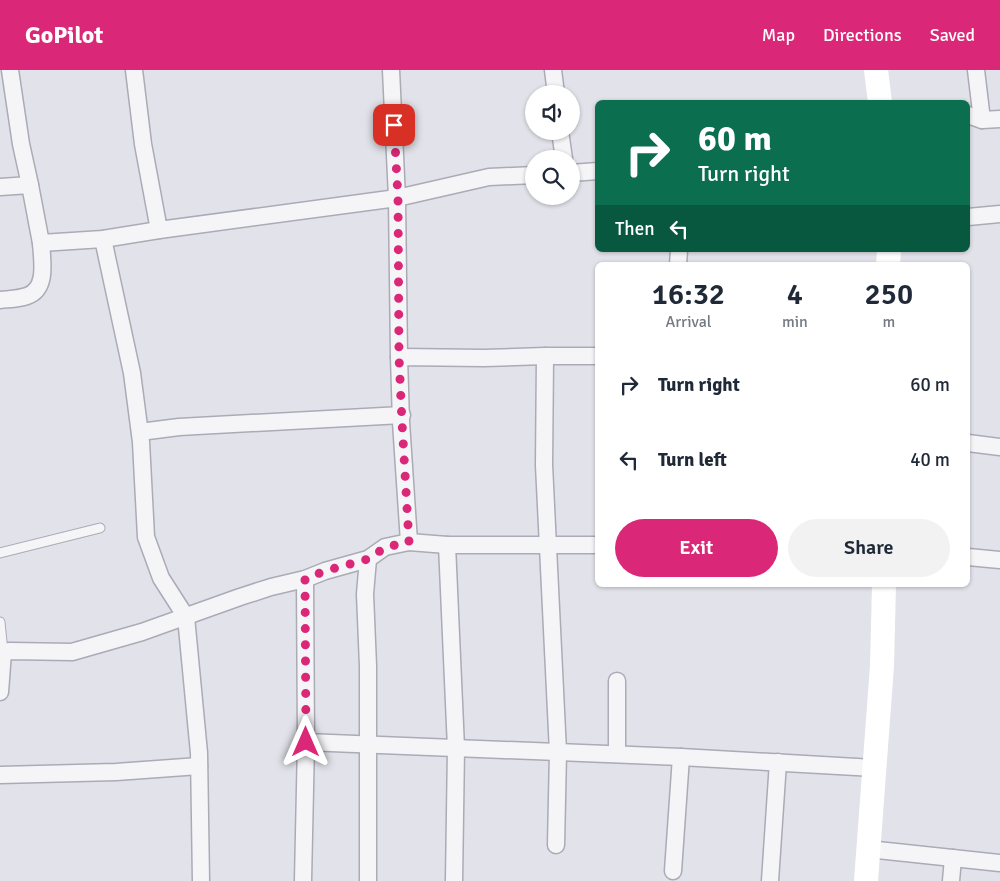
<!DOCTYPE html>
<style>
body{margin:0;font-family:Signika,sans-serif;background:#f2f2f3;color:#1f2937;height:100vh;display:flex;flex-direction:column;font-size:19px;white-space:nowrap}
*{box-sizing:border-box;margin:0}
p{font-size:16px;color:#747a83}
.icon{flex:none;width:28px;height:28px;fill:none;stroke:currentColor;stroke-width:2;stroke-linecap:round;stroke-linejoin:round}
.map{position:relative;flex:1;overflow:hidden}
.sheet{position:absolute;left:595px;top:192px;width:375px;height:325px;display:flex;flex-direction:column;background:#fff;border-radius:8px;box-shadow:0 1px 4px #0004}
.sheet>*{flex:none}
.guide{position:absolute;left:595px;top:30px;width:375px;height:152px;border-radius:8px;box-shadow:0 1px 4px #0004;background:#0b6e4f;color:#fff;overflow:hidden}
.fabs{position:absolute;left:525px;top:15px;display:grid;gap:10px}
.fabs a{display:grid;place-items:center;width:55px;height:55px;border-radius:50%;background:#fff;box-shadow:0 1px 4px #0004;font-size:25px}
.pin{position:absolute;display:grid;place-items:center;width:42px;height:42px;color:#fff;margin:-21px;border-radius:10px;box-shadow:0 2px 8px #0006}
.me{position:absolute;width:55px;margin:-28px;rotate:0deg;stroke-linejoin:round;filter:drop-shadow(0 0 4px #0008)}
.turn{display:flex;align-items:center;gap:18px;height:105px;padding:0 20px;font-size:22px}
.turn .icon{width:65px;height:65px;stroke-width:2.5}
.turn b{display:block;font-size:35px;line-height:42px}
.then{display:flex;align-items:center;height:48px;padding:0 20px;background:#0003;gap:10px;font-size:19px}
.eta{display:flex;justify-content:space-evenly;align-items:center;height:85px;text-align:center}
.eta b{font-size:30px;font-weight:600;line-height:35px}
.primary-button{display:flex;gap:10px;margin-top:auto;padding:10px 20px}
.primary-button a{flex:1;height:58px;border-radius:30px;background:#db2777;color:#fff;font-size:20px;font-weight:600;line-height:58px;text-align:center}
.primary-button a+a{background:#f2f2f3;color:#1f2937}
ul{padding:0;list-style:none}
li{display:flex;align-items:center;gap:15px;height:75px;padding:0 20px}
li div{flex:1}
li b{display:block;font-size:19px}
li em{font-style:normal}
header{display:flex;align-items:center;gap:30px;box-sizing:border-box;height:70px;padding:0 25px;background:#db2777;color:#fff}
header strong{font-size:24px}
nav{display:flex;gap:28px;margin-inline-start:auto;font-size:18px}
.map>svg:first-child{display:block}
.lines{fill:none;stroke-linecap:round;stroke-linejoin:round}
.lane-casing{stroke:#ababb8;stroke-width:11}
.street-casing{stroke:#ababb8;stroke-width:19}
.lane{stroke:#f5f5f8;stroke-width:9}
.street{stroke:#f5f5f8;stroke-width:16}
.secondary{stroke:#fff;stroke-width:24}
.route{stroke:#db2777;stroke-width:9;stroke-dasharray:0 16.2}
</style>
<header>
<strong>GoPilot</strong>
<nav><a>Map</a><a>Directions</a><a>Saved</a></nav>
</header>
<div class="map">
<svg width="1000" height="811" viewBox="0 0 1000 811">
<rect width="100%" height="100%" fill="#e2e2ea"/>
<g class="lines">
<defs>
<g id="lane">
<polyline points="0,483 100,458"/>
<polyline points="0,552 3,582"/>
</g>
<g id="street">
<polyline points="10,0 21,74 30,115"/>
<polyline points="134,0 143,74 159,160"/>
<polyline points="391,0 397,128 399,287"/>
<polyline points="553,0 556,24"/>
<polyline points="976,0 982,50"/>
<polyline points="968,45 982,50 1000,49"/>
<polyline points="560,61 564,89"/>
<polyline points="571,103 598,101"/>
<polyline points="0,117 30,115 41,173 103,169 159,160 397,128 489,107 534,105"/>
<polyline points="968,147 1000,144"/>
<polyline points="103,169 132,303 141,372 146,467 161,508 186,547 199,683 201,811"/>
<polyline points="678,195 679,180"/>
<path d="M 0,230 C 9,229 19,229 27,226 C 48,219 42,190 41,173"/>
<polyline points="545,286 544,395 558,682 556,775"/>
<polyline points="140,362 179,357 402,345"/>
<polyline points="968,373 1000,377"/>
<polyline points="409,472 401,352 399,287 484,288 545,286 598,286"/>
<polyline points="447,475 456,678 454,811"/>
<polyline points="968,487 1000,490"/>
<polyline points="368,489 365,524 368,596 368,811"/>
<polyline points="305,509 306,672 681,687 874,698"/>
<polyline points="0,582 10,581 72,582 142,562 240,527 271,517 305,509 325,501 368,489 385,477 409,472 447,475 598,475"/>
<polyline points="617,611 617,684"/>
<polyline points="0,622 3,582"/>
<polyline points="0,705 116,702 199,696"/>
<polyline points="868,779 1000,793"/>
<polyline points="673,801 681,687"/>
<polyline points="303,811 306,672"/>
<polyline points="770,811 778,692"/>
<polyline points="951,811 953,788"/>
</g>
</defs>
<!-- lane casing -->
<use href="#lane" class="lane-casing"/>
<!-- street casing -->
<use href="#street" class="street-casing"/>
<!-- lane -->
<use href="#lane" class="lane"/>
<!-- street -->
<use href="#street" class="street"/>
<!-- secondary -->
<g class="secondary">
<polyline points="876,0 880,32"/>
<polyline points="888,195 889,180"/>
<polyline points="866,811 882,596 884,515"/>
</g>
</g>
<g class="lines">
<!-- route -->
<polyline class="route" points="306,672 305,509 325,501 368,489 386,477 409,472 402,352 399,287 398,128 394,55"/>
</g>
</svg>
<div class="fabs">
<a><svg class="icon" aria-label="sound" viewBox="0 0 24 24"><path d="M4 9h4l5-4v14l-5-4H4zM17 9q2 3 0 6"/></svg></a>
<a><svg class="icon" aria-label="search" viewBox="0 0 24 24"><circle cx="10" cy="10" r="6"/><path d="M15 15l6 6"/></svg></a>
</div>
<div class="pin" style="left:394px;top:55px;background:#d93025"><svg class="icon" aria-label="arrive" viewBox="0 0 24 24"><path d="M6 21V4h12l-3 4 3 4H6"/></svg></div>
<svg class="me" style="left:306px;top:672px" viewBox="-20 -20 40 40"><path d="M0-17L14 15 0 8-14 15z" fill="#db2777" stroke="#fff" stroke-width="4"/></svg>
<div class="guide">
<div class="turn"><svg class="icon" aria-label="right" viewBox="0 0 24 24"><path d="M7 20v-9h11M14 6l5 5-5 5"/></svg><div><b>60 m</b>Turn right</div></div>
<div class="then">Then<svg class="icon" aria-label="left" viewBox="0 0 24 24"><path d="M17 20v-9H6M10 6l-5 5 5 5"/></svg></div>
</div>
<section class="sheet">
<div class="eta">
<div><b>16:32</b><p>Arrival</p></div>
<div><b>4</b><p>min</p></div>
<div><b>250</b><p>m</p></div>
</div>
<ul>
<li><svg class="icon" aria-label="right" viewBox="0 0 24 24"><path d="M7 20v-9h11M14 6l5 5-5 5"/></svg><div><b>Turn right</b></div><em>60 m</em></li>
<li><svg class="icon" aria-label="left" viewBox="0 0 24 24"><path d="M17 20v-9H6M10 6l-5 5 5 5"/></svg><div><b>Turn left</b></div><em>40 m</em></li>
</ul>
<div class="primary-button"><a>Exit</a><a>Share</a></div>
</section>
</div>
